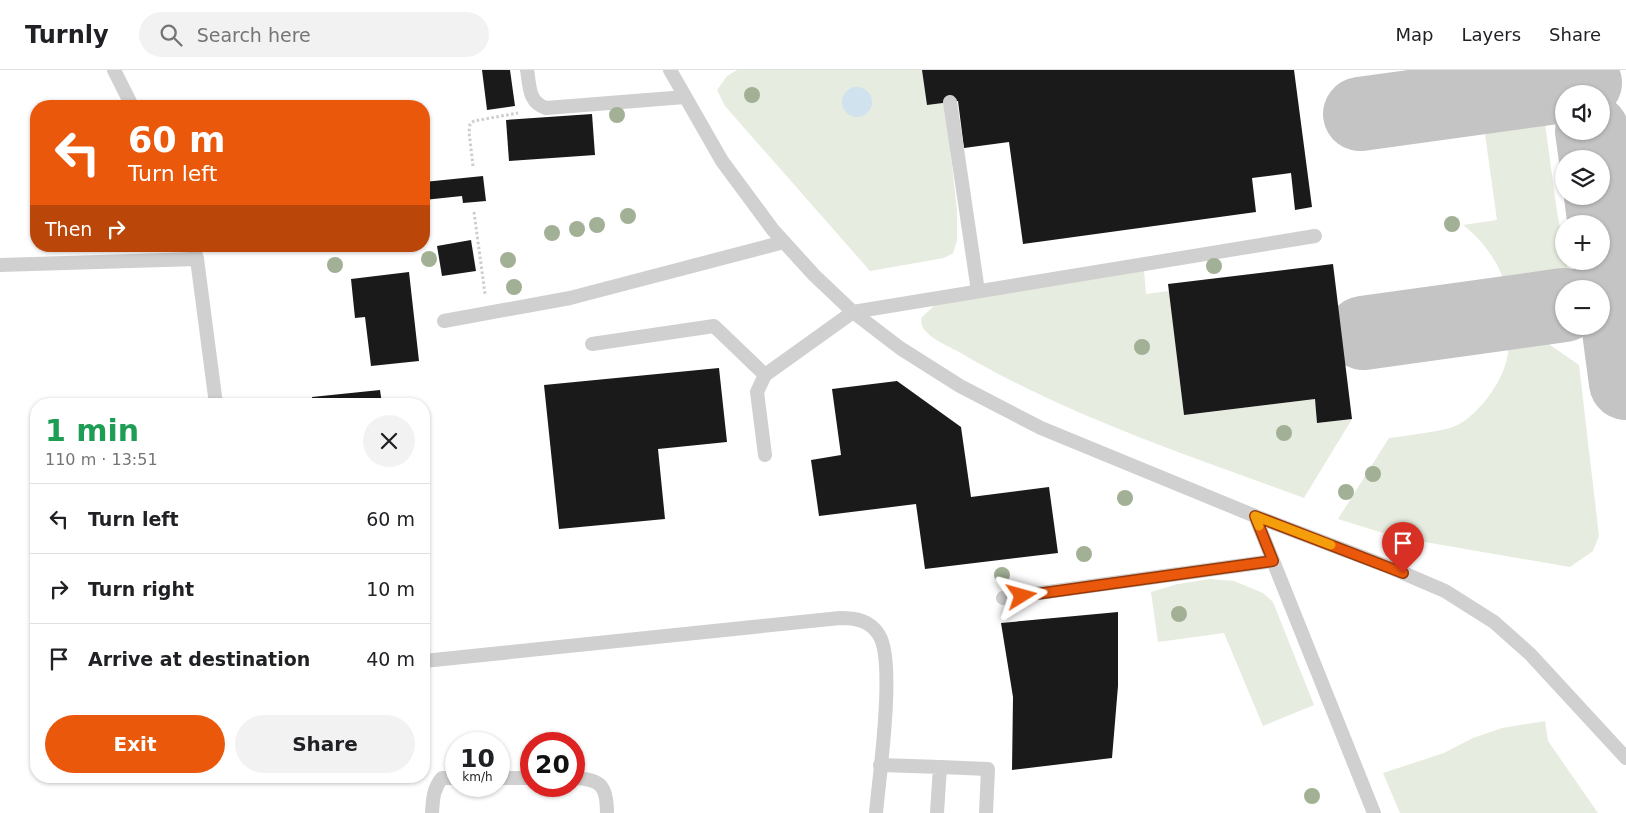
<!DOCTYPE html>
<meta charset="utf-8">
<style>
body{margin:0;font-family:"DejaVu Sans",sans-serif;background:#f2f2f2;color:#202124;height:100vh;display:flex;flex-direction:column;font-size:19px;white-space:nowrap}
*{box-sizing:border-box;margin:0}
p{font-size:16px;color:#757577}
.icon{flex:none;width:28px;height:28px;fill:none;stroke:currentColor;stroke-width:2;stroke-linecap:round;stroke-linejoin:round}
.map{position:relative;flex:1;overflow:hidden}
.details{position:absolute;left:30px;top:328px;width:400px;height:385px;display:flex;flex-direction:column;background:#fff;border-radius:20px;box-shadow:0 1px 4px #0004}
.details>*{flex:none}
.hud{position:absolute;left:30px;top:30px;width:400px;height:152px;border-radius:20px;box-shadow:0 1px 4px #0004;background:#ea580c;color:#fff;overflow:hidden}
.buttons{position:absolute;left:1555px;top:15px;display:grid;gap:10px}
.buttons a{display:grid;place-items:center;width:55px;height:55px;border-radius:50%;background:#fff;box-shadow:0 1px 4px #0004;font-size:25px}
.speed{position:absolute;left:445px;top:662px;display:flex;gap:10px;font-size:25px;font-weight:700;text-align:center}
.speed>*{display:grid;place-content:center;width:65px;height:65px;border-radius:50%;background:#fff;box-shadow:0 1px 4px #0004;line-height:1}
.speed small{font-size:12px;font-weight:400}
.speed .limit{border:8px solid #d22;background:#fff;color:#111}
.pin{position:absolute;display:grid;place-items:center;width:42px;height:42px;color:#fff;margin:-51px -21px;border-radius:50% 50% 50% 0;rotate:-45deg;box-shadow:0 0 5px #0007}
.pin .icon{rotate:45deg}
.me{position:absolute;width:55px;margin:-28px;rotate:82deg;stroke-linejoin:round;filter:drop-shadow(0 0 4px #0008)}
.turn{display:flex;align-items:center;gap:18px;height:105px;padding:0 15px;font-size:22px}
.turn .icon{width:65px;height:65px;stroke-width:2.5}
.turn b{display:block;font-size:35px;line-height:42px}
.then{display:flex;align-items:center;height:48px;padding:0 15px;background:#0003;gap:10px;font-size:19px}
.round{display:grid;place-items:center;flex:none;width:52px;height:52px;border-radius:26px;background:#f2f2f2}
.overview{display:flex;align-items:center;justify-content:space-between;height:85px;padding:0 15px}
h1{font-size:30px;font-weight:800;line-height:38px;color:#1e9e55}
.action{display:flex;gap:10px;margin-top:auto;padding:10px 15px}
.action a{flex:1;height:58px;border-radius:30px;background:#ea580c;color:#fff;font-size:20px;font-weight:800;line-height:58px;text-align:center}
.action a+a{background:#f2f2f2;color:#202124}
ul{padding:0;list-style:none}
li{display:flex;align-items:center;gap:15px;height:70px;padding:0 15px;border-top:1px solid #e0e0e0}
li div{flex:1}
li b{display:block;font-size:19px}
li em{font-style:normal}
header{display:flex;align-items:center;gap:30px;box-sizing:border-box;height:70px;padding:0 25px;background:#fff;border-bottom:1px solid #e0e0e0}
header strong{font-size:24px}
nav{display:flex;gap:28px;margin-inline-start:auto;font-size:18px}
.search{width:350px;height:45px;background:#f2f2f2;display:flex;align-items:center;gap:12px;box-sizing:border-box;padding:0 18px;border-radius:28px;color:#757577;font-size:19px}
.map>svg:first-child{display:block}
.green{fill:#e6ecdf}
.water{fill:#cfe2ee}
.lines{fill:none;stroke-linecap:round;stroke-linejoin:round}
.taxiway{stroke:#c4c4c4;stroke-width:74}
.building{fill:#1a1a1a}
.path{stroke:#cdcdcd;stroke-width:3;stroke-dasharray:2.5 2.5;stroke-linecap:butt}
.lane{stroke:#d0d0d0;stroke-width:14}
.tree{fill:#a2b095}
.route-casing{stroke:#983908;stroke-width:12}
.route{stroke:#ea580c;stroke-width:9}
.slow{stroke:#f59e0b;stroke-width:9}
</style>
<header>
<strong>Turnly</strong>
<div class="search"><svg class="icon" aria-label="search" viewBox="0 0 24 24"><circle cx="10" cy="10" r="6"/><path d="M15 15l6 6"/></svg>Search here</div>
<nav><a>Map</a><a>Layers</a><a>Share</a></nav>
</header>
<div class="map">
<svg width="1626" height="743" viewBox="0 0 1626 743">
<rect width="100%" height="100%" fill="#fff"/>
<!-- green -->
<g class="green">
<polygon points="737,0 922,0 945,33 957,140 957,171 953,183 944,188 870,201 725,36 717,20 727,6"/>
<path d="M 1544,46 L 1557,142 L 1564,179 L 1564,191 L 1566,191 L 1568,199 L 1503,208 C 1495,187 1481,169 1463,155 L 1497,150 L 1484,57 L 1486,53 L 1491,52 Z"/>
<path d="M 1144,200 L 1146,224 L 1169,221 L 1184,345 L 1315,329 L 1318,353 L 1352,349 L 1304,428 C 1187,385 1067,346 959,282 C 948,276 928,268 922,256 C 921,254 922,251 921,248 L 935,235 Z"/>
<path d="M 1533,263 L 1579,295 L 1599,466 L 1593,481 L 1570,497 L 1396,467 L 1338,449 L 1389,368 C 1409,365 1431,363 1450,358 C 1475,351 1503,312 1507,288 C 1509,281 1508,272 1508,265 Z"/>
<polygon points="1210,509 1234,511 1263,523 1273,532 1314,635 1263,656 1224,563 1158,572 1151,522 1178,514"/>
<polygon points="1545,651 1548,671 1598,743 1400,743 1383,703 1444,683 1473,668 1502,658"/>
</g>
<!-- water -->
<circle class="water" cx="857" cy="32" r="15"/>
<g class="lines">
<!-- taxiway -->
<g class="taxiway">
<polyline points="1360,44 1585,13"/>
<polyline points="1592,61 1596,89"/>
<polyline points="1601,126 1626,313"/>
<polyline points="1363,263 1564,235"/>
</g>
</g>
<!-- building -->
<g class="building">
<polygon points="482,0 510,0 515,36 487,40"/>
<polygon points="922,0 1294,0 1312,137 1295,140 1291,103 1252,108 1256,142 1023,174 1009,72 964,78 958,31 927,35"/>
<polygon points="592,44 595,85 509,91 506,50"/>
<polygon points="483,106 486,131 463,133 462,126 424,130 424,112"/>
<polygon points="471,170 476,201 442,206 437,176"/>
<polygon points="1333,194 1352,349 1317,353 1315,329 1184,345 1168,214"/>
<polygon points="409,202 419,291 371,296 365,247 355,248 351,209"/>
<polygon points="719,298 727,372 658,379 665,449 559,459 544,315"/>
<polygon points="897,311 961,357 971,427 1049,417 1058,483 925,499 916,434 819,446 811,390 841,385 832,319"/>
<polygon points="380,320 382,334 313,334 312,327"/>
<polygon points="1118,542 1118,616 1112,688 1012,700 1013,627 1001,553"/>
</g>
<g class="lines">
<!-- path -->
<g class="path">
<polyline points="473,96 469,62 470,54 474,51 518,43"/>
<polyline points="474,142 485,224"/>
</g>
<!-- lane -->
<g class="lane">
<polyline points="114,0 132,36"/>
<path d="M 527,0 C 530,16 528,32 546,38 L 685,27"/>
<polyline points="670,0 722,91 773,160 814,205 853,242 900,278 960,316 1041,358 1255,446 1389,497 1445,521 1494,552 1530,584 1626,688"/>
<polyline points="950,32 978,221"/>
<polyline points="193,176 197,189 216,334"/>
<polyline points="0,195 197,189"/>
<polyline points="444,251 570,228 784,172"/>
<polyline points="592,274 714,256 765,305"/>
<polyline points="765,385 757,322 765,305 853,242 1315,166"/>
<polyline points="1255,446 1374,743"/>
<polyline points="1003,528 1273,491"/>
<path d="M 424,591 L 840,548 C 855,548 870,550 879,565 C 896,591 879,708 876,743"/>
<polyline points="880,695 940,697 937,743"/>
<polyline points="940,697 988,699 986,743"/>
<polyline points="499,708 531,708"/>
<path d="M 574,708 C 601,709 607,716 607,743"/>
<path d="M 432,743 C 433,729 433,719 442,708 L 456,708"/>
</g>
</g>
<!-- trees -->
<g class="tree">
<circle cx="752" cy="25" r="8"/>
<circle cx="617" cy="45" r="8"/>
<circle cx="628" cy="146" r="8"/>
<circle cx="1452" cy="154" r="8"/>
<circle cx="597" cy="155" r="8"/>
<circle cx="577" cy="159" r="8"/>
<circle cx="552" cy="163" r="8"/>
<circle cx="429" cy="189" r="8"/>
<circle cx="508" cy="190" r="8"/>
<circle cx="335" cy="195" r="8"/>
<circle cx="1214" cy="196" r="8"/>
<circle cx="514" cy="217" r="8"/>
<circle cx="1142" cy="277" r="8"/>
<circle cx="1284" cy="363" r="8"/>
<circle cx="1373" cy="404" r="8"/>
<circle cx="1346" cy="422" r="8"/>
<circle cx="1125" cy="428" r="8"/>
<circle cx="1084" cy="484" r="8"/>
<circle cx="1002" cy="505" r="8"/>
<circle cx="1179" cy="544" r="8"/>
<circle cx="1312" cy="726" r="8"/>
</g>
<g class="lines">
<defs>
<polyline id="route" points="1022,526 1273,491 1255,446 1403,503"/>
</defs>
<!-- route casing -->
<use href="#route" class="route-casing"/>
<!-- route -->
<use href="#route" class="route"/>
<!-- slow -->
<polyline class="slow" points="1259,456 1255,446 1331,475"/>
</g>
</svg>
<div class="buttons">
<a><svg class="icon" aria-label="sound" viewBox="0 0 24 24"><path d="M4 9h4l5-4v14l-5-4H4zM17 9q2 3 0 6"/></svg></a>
<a><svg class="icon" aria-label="layers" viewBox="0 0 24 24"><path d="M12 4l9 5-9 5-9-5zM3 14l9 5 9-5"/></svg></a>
<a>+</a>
<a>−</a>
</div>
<div class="speed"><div>10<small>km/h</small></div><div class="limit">20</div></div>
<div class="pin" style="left:1403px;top:503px;background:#d93025"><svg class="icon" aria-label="arrive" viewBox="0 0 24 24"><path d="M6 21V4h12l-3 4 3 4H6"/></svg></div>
<svg class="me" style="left:1022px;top:526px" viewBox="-20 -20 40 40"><path d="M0-17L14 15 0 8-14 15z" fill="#ea580c" stroke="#fff" stroke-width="4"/></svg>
<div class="hud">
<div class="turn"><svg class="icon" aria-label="left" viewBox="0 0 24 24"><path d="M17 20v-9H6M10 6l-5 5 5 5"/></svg><div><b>60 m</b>Turn left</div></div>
<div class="then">Then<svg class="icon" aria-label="right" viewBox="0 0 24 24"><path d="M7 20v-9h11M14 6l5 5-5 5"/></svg></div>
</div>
<section class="details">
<div class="overview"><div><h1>1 min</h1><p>110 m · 13:51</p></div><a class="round"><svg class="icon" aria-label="close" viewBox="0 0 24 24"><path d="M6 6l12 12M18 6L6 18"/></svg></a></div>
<ul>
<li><svg class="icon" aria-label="left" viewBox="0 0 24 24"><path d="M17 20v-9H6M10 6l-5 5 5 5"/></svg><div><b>Turn left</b></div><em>60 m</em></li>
<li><svg class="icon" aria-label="right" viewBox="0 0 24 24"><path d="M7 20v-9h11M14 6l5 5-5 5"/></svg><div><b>Turn right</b></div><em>10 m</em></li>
<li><svg class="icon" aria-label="arrive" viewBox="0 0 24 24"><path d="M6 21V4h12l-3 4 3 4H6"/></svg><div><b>Arrive at destination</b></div><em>40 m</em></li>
</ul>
<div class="action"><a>Exit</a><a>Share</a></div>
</section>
</div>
